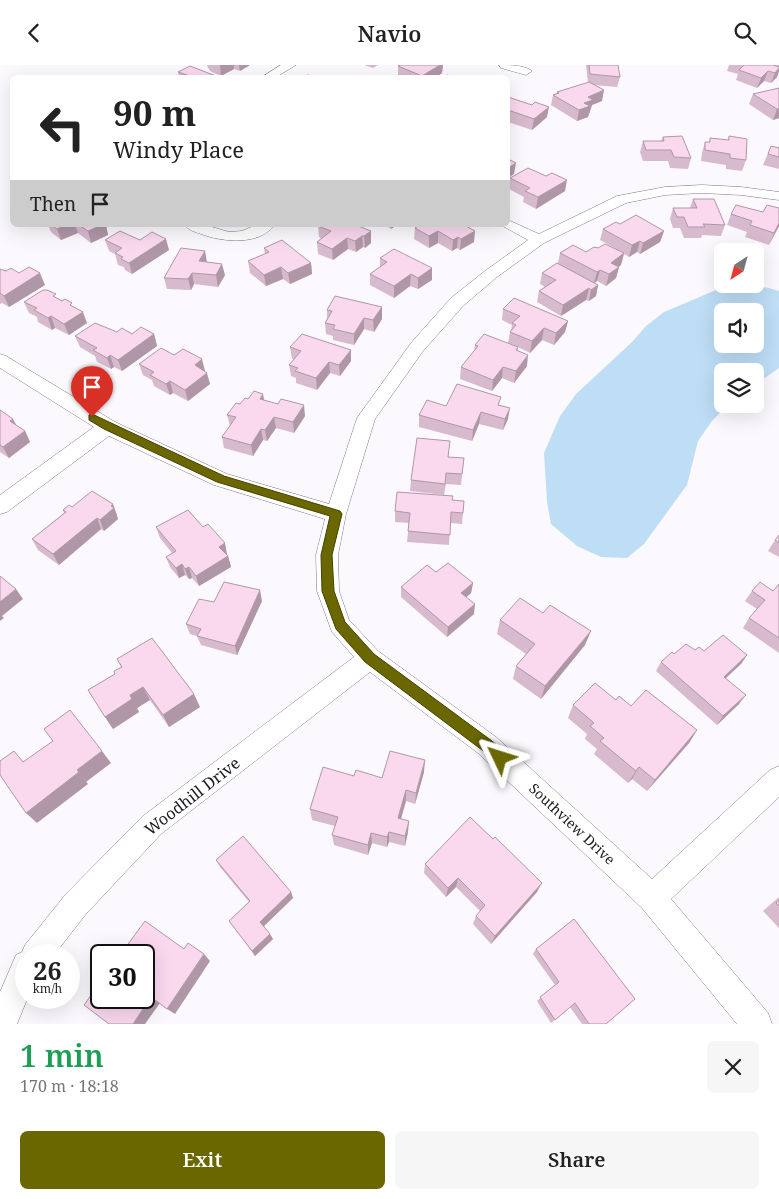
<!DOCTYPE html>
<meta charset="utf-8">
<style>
body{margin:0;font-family:"Noto Serif",serif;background:#f6f6f6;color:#222;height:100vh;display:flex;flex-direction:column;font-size:19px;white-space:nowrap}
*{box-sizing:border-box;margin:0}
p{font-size:16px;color:#767676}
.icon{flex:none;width:28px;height:28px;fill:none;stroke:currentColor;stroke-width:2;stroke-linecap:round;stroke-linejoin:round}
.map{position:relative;height:959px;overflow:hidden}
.sheet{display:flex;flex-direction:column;background:#fff;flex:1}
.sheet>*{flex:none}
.hud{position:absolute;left:10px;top:10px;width:500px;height:152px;border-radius:8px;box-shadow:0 5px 20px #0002;background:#fff;color:#222;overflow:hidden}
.needle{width:32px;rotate:216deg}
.controls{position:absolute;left:714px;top:178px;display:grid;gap:10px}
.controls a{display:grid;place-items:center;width:50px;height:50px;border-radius:8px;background:#fff;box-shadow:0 5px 20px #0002;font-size:25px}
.speed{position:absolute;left:15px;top:879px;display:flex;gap:10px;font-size:25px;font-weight:700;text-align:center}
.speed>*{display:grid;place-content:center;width:65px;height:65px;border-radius:50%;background:#fff;box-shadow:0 5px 20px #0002;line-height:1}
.speed small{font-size:12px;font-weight:400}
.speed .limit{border:2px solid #111;border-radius:8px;background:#fff;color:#111}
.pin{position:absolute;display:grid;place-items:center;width:42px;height:42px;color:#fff;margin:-51px -21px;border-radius:50% 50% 50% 0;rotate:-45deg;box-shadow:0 0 5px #0007}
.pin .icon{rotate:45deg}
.me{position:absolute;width:55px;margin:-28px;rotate:311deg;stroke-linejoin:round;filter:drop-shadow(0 0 4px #0008)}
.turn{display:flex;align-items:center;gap:18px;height:105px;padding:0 20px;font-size:22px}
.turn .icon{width:65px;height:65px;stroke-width:2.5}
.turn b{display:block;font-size:35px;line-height:42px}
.then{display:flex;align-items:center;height:48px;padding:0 20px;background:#0003;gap:10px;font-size:19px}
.round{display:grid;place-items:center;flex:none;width:52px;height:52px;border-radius:8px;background:#f6f6f6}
.head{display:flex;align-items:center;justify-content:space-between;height:85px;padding:0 20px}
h1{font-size:30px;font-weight:600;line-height:38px;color:#1e9e55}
.button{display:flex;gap:10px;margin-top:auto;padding:10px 20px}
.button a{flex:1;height:58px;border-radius:8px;background:#6a6600;color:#fff;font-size:20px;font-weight:600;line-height:58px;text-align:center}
.button a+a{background:#f6f6f6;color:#222}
header{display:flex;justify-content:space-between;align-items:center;height:65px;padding:0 20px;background:#fff;font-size:22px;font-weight:600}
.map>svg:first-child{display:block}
.water{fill:#bedef6;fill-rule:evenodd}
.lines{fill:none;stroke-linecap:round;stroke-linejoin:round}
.minor-casing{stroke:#81778d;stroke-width:1}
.minor{fill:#fff;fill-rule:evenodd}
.wall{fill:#d7bacd}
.shaded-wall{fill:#af97a7}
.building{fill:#fad8ee;stroke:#af97a7}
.route{fill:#6a6600;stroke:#454200}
.labels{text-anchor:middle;stroke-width:4;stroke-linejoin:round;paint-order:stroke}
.street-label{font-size:14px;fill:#1d1921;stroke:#fff}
.near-street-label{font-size:16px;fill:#1d1921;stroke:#fff}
</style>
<header><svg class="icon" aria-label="back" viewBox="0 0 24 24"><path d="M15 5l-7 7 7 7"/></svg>Navio<svg class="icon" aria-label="search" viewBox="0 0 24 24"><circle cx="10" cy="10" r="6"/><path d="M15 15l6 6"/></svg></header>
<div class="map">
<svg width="779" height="959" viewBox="0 0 779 959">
<rect width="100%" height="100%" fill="#fcf9fe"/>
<!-- water -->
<path class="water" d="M 741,219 L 769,223 L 779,226 L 779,303 L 755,320 L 755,306 L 722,306 L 722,339 L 729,339 L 712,356 L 698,376 L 687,420 L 644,479 L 627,493 L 601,492 L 577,481 L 551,459 L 547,437 L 544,388 L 560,351 L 576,329 L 632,277 L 646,261 L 664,247 L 716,225 ZM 722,246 L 755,246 L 755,279 L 722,279 Z"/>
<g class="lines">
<defs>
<g id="minor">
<polygon points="281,0 296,0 276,12 262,12"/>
<path d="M 499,0 C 510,0 524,0 532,6 L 526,10 L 501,3 Z"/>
<polygon points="702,120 741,122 779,127 779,135 741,130 702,128 665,130 626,138 544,178 497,212 463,241 423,286 375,354 346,449 338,490 339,526 349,555 378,586 496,672 652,814 770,705 779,701 779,732 671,834 768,948 772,959 737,959 642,843 478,688 370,607 161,769 86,849 54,890 26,890 26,932 28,932 17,959 0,959 0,927 16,890 22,887 25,880 66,829 143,751 354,592 332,567 317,526 316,490 325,454 214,420 109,371 7,447 0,449 0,430 94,362 0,303 0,289 6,291 115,357 227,409 329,439 357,353 411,278 451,233 485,206 528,175 501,160 508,160 508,155 539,169 617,131 665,122"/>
<path d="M 185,160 L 205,160 L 229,167 L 242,166 L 256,160 L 274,160 C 260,181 222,177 201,169 C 195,167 188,165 185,160 Z"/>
</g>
</defs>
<!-- minor casing -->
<use href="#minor" class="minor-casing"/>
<!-- minor -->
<use href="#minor" class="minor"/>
</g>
<!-- wall -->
<g class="wall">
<polygon points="207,0 250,0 240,6 234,4 221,11 210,6 209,4 208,3"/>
<polygon points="364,0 378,0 373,3"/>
<polygon points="398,0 443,0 442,8 436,12 398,12"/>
<polygon points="586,0 618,0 620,12 617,22 594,20 602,36 592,40 588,52 577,56 551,40 553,30 557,28 557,27 588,18"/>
<polygon points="729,0 779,0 779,6 777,12 771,18 764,16 757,23 736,15 738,9 727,6"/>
<polygon points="178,7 216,11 216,12 179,12"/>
<polygon points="779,23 779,53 773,55 749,39 753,29"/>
<polygon points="508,32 547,52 532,65 508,57"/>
<polygon points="729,71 746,95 742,106 726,104 726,100 701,96 702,88 705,77 709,77 710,73 728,75"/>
<polygon points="663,72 691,93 688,104 670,103 668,96 643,96 640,87 643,76 661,76"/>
<polygon points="771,81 779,83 779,82 779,104 763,100"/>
<polygon points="510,113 565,126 536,144 523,137 524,132 509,124"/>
<polygon points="693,134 725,160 721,171 702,170 701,173 684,173 680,163 673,163 670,154 673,143 690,143"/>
<polygon points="779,143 779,161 769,180 745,172 747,167 727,160 731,149 763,147"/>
<polygon points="620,159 664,166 660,177 640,189 637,187 629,192 624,189 621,200 619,202 616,213 606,221 597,216 595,218 598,220 596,231 589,236 586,235 561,251 537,237 539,226 545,222 540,219 542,208 558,198 560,188 586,187 598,183 616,184 600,175 603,164"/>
<polygon points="48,160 106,160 108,170 91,178 78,168 61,175 51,167"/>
<polygon points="356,160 371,178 365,183 363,182 356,187 348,184 333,195 318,189 317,177 322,174 319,172 318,161"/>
<polygon points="385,160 397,160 391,164"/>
<polygon points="420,160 474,177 460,185 457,183 452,186 438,178 429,183 414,174 415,163"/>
<polygon points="105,175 140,175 169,185 132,209 125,205 124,202 118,200 115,189 109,186"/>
<polygon points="264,183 311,198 312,209 290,219 283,214 266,221 250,208 248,196 265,189"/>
<polygon points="380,193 432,215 418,224 410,221 394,233 370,220 370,209 380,202"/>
<polygon points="207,197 225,210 218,222 194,219 191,225 167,224 164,213"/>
<polygon points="0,204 6,206 19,208 45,220 9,242 2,238 0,239"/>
<polygon points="57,233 74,242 87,258 69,270 55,263 52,265 38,257 37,252 29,248 24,237"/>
<polygon points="382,242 382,254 374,267 364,264 354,280 333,275 333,271 326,269 325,258 327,254 327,245"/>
<polygon points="503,244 568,256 565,267 554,280 542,275 530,288 518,282 518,286 527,301 514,318 502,313 492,326 460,314 461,302 474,287 475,280 514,280 508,278 510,267 511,265 512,260 502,255"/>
<polygon points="117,267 132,269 154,269 157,281 122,306 114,302 111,304 97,297 95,291 80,282 75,271"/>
<polygon points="290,282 351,285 351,296 340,311 330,308 317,325 296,318 296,313 291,311 289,300 294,294 292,294"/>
<polygon points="139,299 205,306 204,306 210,319 188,336 173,328 170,330 154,321 152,315 143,310"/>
<polygon points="248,334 264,335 305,351 294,368 276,363 267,376 263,375 253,391 224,383 222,372 230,361 227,350"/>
<polygon points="500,340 508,354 503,365 479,359 472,376 419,362 419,350 446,341"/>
<polygon points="0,345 17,361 25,366 30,377 9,393 0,387"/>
<polygon points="448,392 464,393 461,420 446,419 444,430 410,426 411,415"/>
<polygon points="452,435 463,448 462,459 450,458 449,480 407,477 409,458 395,457 395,446"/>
<polygon points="72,442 117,450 117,451 118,454 104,466 101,464 59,500 38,485 32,474 64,448 63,445"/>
<polygon points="156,462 203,462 227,489 226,490 228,491 231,502 199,521 192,513 189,514 185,510 179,513 170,502 166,492 172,488 160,473"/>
<polygon points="775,475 779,478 779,492 768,486"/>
<polygon points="436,507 473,518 471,528 466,532 474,549 447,572 401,532 401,522"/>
<polygon points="779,519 779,588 743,563 749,553 757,544 745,536 752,526 773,526"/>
<polygon points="262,536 237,590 201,580 197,571 190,569 186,559 214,537"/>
<polygon points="543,548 585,580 541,634 513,614 516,601 526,589 497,569 500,555"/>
<polygon points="695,585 747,590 741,599 726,613 739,639 717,660 656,606 661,597 674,589"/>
<polygon points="117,594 200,642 169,662 150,635 137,643 139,647 113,664 88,625 115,609 121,602"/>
<polygon points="616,635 697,665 689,678 647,726 632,714 628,718 594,689 597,684 585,674 587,669 568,653 573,640"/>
<polygon points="424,707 415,739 406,736 401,754 408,767 405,781 389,777 387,782 372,778 368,790 334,780 332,770 335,761 312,755 310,744 354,711 382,713"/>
<polygon points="216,795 291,827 293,833 264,861 273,874 255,891 229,856 249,837 220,802"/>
<polygon points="425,799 537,827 491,879 473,859 476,851 480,846 456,822 446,832 424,808"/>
<polygon points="779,832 779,863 763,846"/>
<polygon points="536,884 606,959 582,959 570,942 551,958 537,936 555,920 533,889"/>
</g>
<!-- shaded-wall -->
<g class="shaded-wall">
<polygon points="220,0 234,0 234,4 221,11"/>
<polygon points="239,0 250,0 240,6"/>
<polygon points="440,0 443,0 442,8 436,12 422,12 422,11"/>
<polygon points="779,3 779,6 777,12 771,18 775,8"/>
<polygon points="768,6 764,16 757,23 761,13"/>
<polygon points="604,25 602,36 592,40 588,52 577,56 579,45 588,32"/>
<polygon points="549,42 547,52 532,65 534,54"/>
<polygon points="777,44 779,44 779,53 773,55"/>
<polygon points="516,98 514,109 508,113 508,103"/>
<polygon points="567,115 565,126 536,144 538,132"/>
<polygon points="779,158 779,161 769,180 774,168"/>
<polygon points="66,160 75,160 78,168 61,175 57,164"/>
<polygon points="102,160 106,160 108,170 91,178 88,166"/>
<polygon points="392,160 397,160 391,164"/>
<polygon points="371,166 371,178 365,183 364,171"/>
<polygon points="438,166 438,178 429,183 429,171"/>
<polygon points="475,166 474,177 460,185 461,174"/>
<polygon points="664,166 660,177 640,189 643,178"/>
<polygon points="362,171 363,182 356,187 355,176"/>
<polygon points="458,172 457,183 452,186 453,175"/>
<polygon points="347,173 348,184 333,195 332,184"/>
<polygon points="166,174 169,185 132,209 129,198"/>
<polygon points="640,176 637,187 629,192 632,180"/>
<polygon points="205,186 207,197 199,196"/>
<polygon points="624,188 621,200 608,209 611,198"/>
<polygon points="311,198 312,209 290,219 288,208"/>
<polygon points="222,199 225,210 218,222 216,210"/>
<polygon points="281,202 283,214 266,221 264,210"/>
<polygon points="619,202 616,213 606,221 609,209"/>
<polygon points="432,203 432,215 418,224 418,213"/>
<polygon points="600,205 597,216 594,218 597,207"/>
<polygon points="40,208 45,220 9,242 4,231"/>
<polygon points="192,208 194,219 191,225 188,214"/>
<polygon points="411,209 410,221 394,233 394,221"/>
<polygon points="598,220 596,231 589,236 591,225"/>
<polygon points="589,223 586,235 561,251 563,240"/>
<polygon points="382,242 382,254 374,267 373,255"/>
<polygon points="83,247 87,258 69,270 64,259"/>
<polygon points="51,251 55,263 52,265 48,253"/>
<polygon points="364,253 364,264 354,280 354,269"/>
<polygon points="568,256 565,267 554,280 556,268"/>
<polygon points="544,263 542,275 530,288 532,276"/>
<polygon points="154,269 157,281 122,306 118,295"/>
<polygon points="351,285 351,296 340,311 339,300"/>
<polygon points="110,290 114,302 111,304 107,293"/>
<polygon points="528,290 527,301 514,318 516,306"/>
<polygon points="202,294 205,306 198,311 195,300"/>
<polygon points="329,297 330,308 317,325 316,313"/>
<polygon points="503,302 502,313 492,326 493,315"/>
<polygon points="207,308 210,319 188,336 185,325"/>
<polygon points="170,316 173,328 170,330 166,319"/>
<polygon points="263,329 265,340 260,334"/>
<polygon points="304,340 305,351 294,368 293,357"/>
<polygon points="510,343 508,354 503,365 505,354"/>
<polygon points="481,347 479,359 472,376 473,365"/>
<polygon points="274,352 276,363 267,376 265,365"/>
<polygon points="13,354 19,365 10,356"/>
<polygon points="261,364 263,375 253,391 251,380"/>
<polygon points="25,366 30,377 9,393 3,382"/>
<polygon points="113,439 117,450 117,451 118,454 104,466 100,455"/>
<polygon points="97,453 101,464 59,500 53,489"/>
<polygon points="225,478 227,489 222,492 219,482"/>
<polygon points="228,491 231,502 199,521 196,511"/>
<polygon points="182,499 185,510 179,513 176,503"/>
<polygon points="189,502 192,513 189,514 185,504"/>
<polygon points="473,518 471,528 460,538 461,528"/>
<polygon points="16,524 23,534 2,551 4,553 0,556 0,537"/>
<polygon points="260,525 262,536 237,590 235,581"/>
<polygon points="475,539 474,549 447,572 448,562"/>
<polygon points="591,566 585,580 541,634 545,621"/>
<polygon points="747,590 741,599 717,621 724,612"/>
<polygon points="143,622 150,635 137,643 139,647 113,664 105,652 130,630"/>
<polygon points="194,629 200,642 169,662 163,650"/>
<polygon points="746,630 739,639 717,660 723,651"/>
<polygon points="697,665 689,678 647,726 655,715"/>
<polygon points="102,686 111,698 86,717 77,705"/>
<polygon points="425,695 424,707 415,739 416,728"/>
<polygon points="639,702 632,714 628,718 636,706"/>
<polygon points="79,707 88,719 37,758 26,748"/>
<polygon points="406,725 406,736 398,764 398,753"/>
<polygon points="409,756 408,767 405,781 405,771"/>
<polygon points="389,767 389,777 387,782 387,772"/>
<polygon points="371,768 372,778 368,790 368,780"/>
<polygon points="458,813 456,822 446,832 448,823"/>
<polygon points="542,818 537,827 491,879 495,871"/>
<polygon points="291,827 293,833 263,862 260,857"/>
<polygon points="270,869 273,874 255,891 252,886"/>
<polygon points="204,889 210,896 175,949 167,944"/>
<polygon points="151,932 160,938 145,959 133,959"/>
</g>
<!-- building -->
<g class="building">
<polygon points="400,0 440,0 422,11 398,1"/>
<polygon points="589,0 618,0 620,12 590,9"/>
<polygon points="744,0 773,0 779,2 779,3 775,8 768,6 761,13 739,5"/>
<polygon points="190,1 216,11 212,12 183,12 187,10 178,7"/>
<polygon points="308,10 314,12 304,12"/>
<polygon points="447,10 455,12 443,12"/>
<polygon points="589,17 604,25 588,32 593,35 584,38 590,41 579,45 553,30 559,28 557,27"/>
<polygon points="779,23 779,44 777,44 753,29"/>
<polygon points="508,32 532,40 535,37 549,42 534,54 508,45"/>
<polygon points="682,71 691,93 674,92 671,85 646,85 643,76 664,76 663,72"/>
<polygon points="729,71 747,74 746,95 730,93 730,89 705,85 705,77 710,77 710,73 729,75"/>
<polygon points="771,81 779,83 779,82 779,92 768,89"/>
<polygon points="508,94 516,98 508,103"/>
<polygon points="528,103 546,111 552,108 567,115 538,132 525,126 530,123 510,113"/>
<polygon points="693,134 714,134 725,160 703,159 705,162 688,162 684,152 677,152 673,143 697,143"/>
<polygon points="736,140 763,147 767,140 779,143 779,158 774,168 750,160 752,156 731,149"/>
<polygon points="636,150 664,166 643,178 640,176 632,180 603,164 616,157 620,159"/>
<polygon points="52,160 66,160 57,164"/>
<polygon points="79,160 102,160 88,166"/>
<polygon points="320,160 356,160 371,166 364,171 362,171 355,176 347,173 332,184 317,177 331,166 318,161"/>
<polygon points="420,160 464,160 475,166 461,174 458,172 453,175 438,166 429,171 415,163"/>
<polygon points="120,166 140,175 152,167 166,174 129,198 121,194 123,192 115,188 122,183 105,175"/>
<polygon points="282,175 311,198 288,208 281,202 264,210 248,196 269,187 264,183"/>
<polygon points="605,179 624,188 611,198 619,202 609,209 600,205 597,207 560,188 573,180 586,187 594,182 598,183"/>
<polygon points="181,183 205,186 199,196 222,199 216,210 192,208 188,214 164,213"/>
<polygon points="394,184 432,203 418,213 411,209 394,221 370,209 387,197 380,193"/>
<polygon points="557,198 598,220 591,225 589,223 563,240 539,226 556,215 542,208"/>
<polygon points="29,202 40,208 4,231 0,228 0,204 6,206 11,203 19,208"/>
<polygon points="43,225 47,225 56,229 53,231 62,236 65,234 72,238 70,240 83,247 64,259 51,251 48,253 34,245 37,243 24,237"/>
<polygon points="335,231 382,242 373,255 364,253 354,269 333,264 335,260 325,258 332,246 327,245"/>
<polygon points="514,233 568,256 556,268 544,263 532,276 510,267 516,260 512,258 520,251 503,244"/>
<polygon points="95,258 117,267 122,263 132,269 141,262 154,269 118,295 110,290 107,293 93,285 97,283 75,271"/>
<polygon points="302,269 351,285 339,300 329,297 316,313 295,306 298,303 289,300 301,286 290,282"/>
<polygon points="484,269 518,282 516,285 528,290 516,306 503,302 493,315 461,302 478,281 475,280"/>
<polygon points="161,283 174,290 183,284 202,294 195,300 207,308 185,325 170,316 166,319 150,310 154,307 139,299"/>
<polygon points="457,319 501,332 498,340 510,343 505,354 481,347 473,365 419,350 427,335 446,341"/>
<polygon points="254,326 263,329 260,334 278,339 281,334 304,340 293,357 274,352 265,365 261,364 251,380 222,372 236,352 227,350 236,338 240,339 245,333 248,334"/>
<polygon points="0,345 13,354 10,356 25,366 3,382 0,380"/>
<polygon points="417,373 450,376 448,392 464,393 462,409 446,408 445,419 411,415"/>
<polygon points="92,426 113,439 111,441 114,443 100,455 97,453 53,489 32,474 66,447 63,445 69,440 72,442"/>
<polygon points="397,427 453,431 452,435 464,436 463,448 451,447 450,470 408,466 410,448 395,446"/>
<polygon points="188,445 203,462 208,459 225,478 219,482 228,491 196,511 189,502 185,504 182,499 176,503 166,492 176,486 156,462"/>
<polygon points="779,470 779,478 775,475"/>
<polygon points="448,498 473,518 461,528 475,539 448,562 401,522 427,500 436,507"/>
<polygon points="0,511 16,524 0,537"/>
<polygon points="224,517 260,525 235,581 197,571 201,564 186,559 199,534 214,537"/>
<polygon points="760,517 773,526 779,519 779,573 749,553 765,535 752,526"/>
<polygon points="520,533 543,548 550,540 591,566 545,621 516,601 535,579 500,555"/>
<polygon points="723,570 747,590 724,612 746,630 723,651 661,597 672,587 674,589 686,579 695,585 699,582 704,586"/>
<polygon points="152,573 194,629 163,650 143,622 130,630 132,634 105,652 88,625 115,609 114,606 122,602 117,594"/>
<polygon points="595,618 616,635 619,631 631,641 646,625 697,665 655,715 639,702 636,706 600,676 604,673 590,661 594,658 573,640"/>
<polygon points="70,645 102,686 77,705 79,707 26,748 0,710 0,696 14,686 23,697 53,676 44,664"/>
<polygon points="390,686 425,695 416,728 406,725 398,753 409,756 405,771 389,767 387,772 371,768 368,780 332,770 338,752 310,744 323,702 354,711 356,705 382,713"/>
<polygon points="470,752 493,774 495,772 542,818 495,871 476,851 485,840 458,813 448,823 425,799"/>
<polygon points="243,771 291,827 260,857 270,869 252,886 229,856 250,836 216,795"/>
<polygon points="779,835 779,841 776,838"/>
<polygon points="574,854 635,934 606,959 589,959 575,938 555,955 540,932 559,917 536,884"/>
<polygon points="145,856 184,884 188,878 204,889 167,944 151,932 133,959 109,959 84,940 101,916 101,932 144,932 144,890 120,890"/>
</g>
<!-- route -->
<polygon class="route" points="92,349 224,411 340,446 342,449 332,490 334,526 345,557 374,589 492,676 505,688 507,693 505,697 500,699 496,697 482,685 365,597 336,564 322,526 321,490 330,451 217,417 104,364 89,355 89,350"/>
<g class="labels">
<!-- street labels -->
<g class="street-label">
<text transform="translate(572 759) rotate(43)" y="5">Southview Drive</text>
</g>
<!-- near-street labels -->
<g class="near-street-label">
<text transform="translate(192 731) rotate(-38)" y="6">Woodhill Drive</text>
</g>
</g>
</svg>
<div class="controls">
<a><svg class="needle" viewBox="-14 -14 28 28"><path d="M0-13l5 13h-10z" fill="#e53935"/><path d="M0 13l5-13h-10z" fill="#767676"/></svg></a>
<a><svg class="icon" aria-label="sound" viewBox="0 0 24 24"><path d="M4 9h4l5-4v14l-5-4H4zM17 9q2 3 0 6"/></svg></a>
<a><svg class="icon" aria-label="layers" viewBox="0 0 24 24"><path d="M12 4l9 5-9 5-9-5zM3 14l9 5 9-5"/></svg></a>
</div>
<div class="speed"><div>26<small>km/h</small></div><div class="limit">30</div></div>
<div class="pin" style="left:92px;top:352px;background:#d93025"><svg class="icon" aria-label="arrive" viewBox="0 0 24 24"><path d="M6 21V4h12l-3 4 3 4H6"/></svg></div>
<svg class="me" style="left:500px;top:693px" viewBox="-20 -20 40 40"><path d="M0-17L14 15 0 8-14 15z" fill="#6a6600" stroke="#fff" stroke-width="4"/></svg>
<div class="hud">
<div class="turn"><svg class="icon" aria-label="left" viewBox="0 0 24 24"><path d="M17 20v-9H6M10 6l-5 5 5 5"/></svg><div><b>90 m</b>Windy Place</div></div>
<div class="then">Then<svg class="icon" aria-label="arrive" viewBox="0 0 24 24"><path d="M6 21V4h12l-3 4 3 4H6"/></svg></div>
</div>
</div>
<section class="sheet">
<div class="head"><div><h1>1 min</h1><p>170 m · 18:18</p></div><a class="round"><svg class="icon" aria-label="close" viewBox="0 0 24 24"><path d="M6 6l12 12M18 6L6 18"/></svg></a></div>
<div class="button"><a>Exit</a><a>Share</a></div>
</section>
